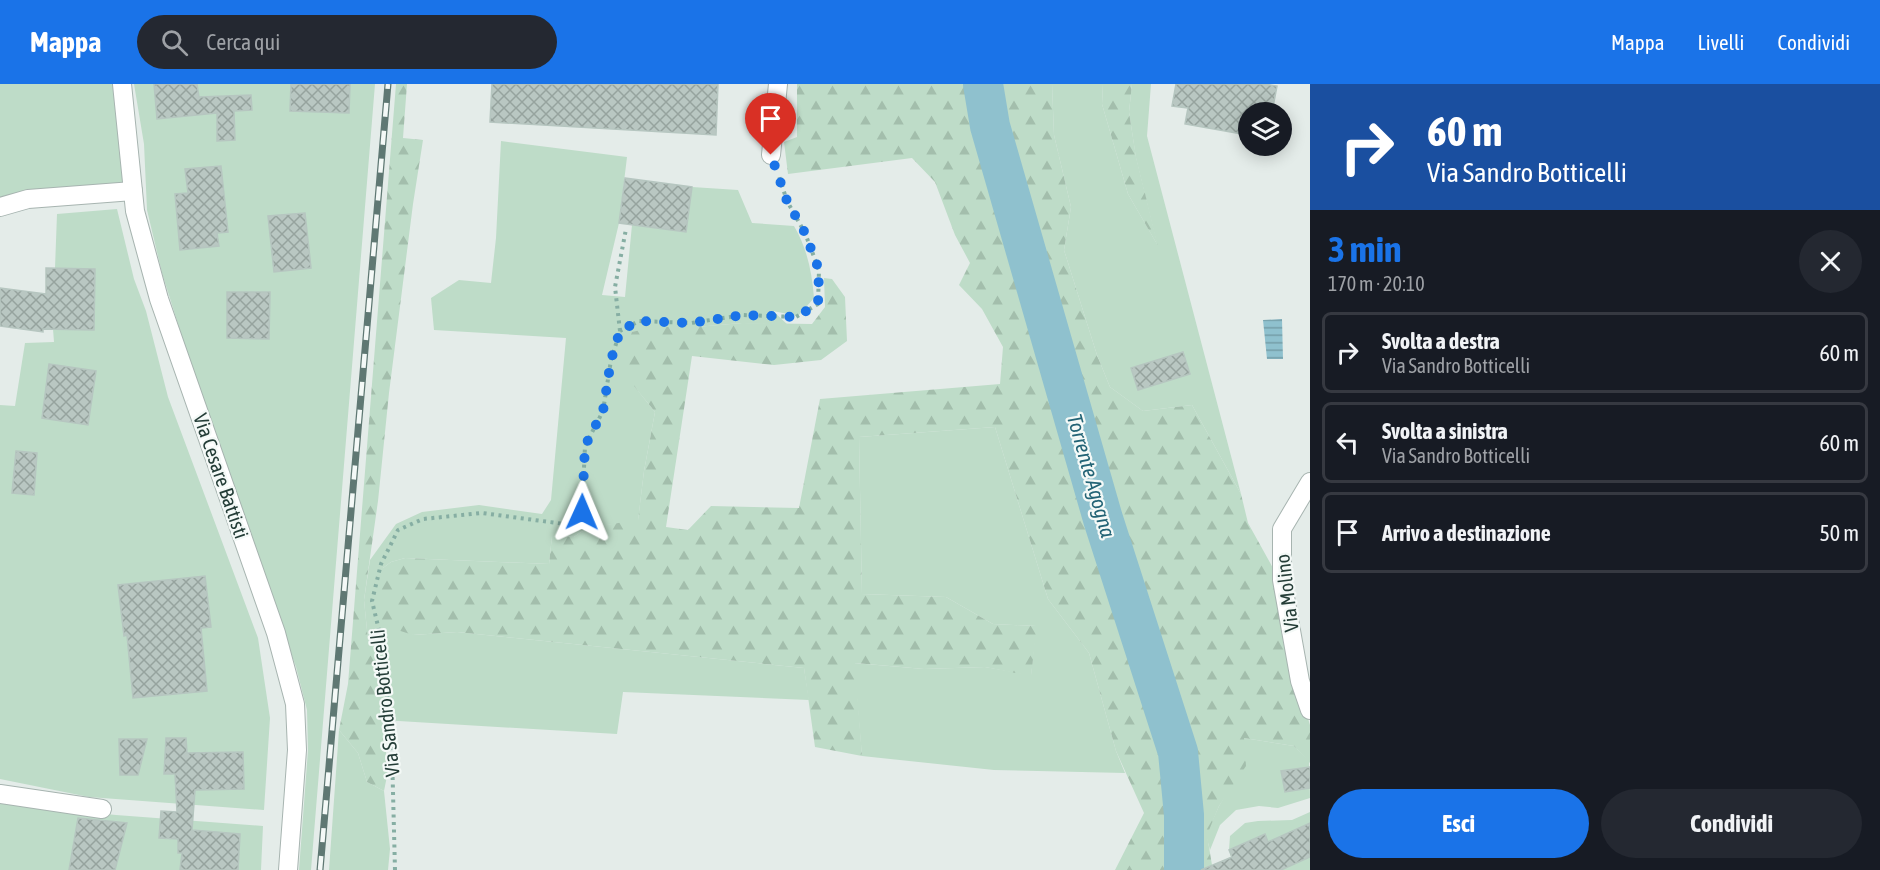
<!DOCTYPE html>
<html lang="it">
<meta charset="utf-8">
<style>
body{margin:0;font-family:"Asap Condensed",sans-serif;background:#242831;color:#f1f3f6;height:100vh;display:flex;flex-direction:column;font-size:22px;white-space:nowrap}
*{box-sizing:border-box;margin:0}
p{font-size:20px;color:#9ea1a6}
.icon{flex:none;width:33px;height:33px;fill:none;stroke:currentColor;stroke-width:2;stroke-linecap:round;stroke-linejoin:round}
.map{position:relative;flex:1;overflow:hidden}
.side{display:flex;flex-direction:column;background:#171b24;width:570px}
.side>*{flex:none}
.banner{background:#1a4fa0;color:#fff;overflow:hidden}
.fabs{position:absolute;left:1238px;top:18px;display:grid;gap:12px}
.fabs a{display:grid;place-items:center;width:54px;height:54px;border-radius:50%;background:#171b24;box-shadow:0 3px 15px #0003;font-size:30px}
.pin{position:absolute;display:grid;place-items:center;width:51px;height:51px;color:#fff;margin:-62px -26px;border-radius:50% 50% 50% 0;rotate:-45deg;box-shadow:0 0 6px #0007}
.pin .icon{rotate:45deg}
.me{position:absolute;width:66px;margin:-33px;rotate:1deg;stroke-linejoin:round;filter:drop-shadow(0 0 4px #0008)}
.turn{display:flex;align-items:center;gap:21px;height:126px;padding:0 18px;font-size:27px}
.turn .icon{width:78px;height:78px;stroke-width:2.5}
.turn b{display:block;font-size:42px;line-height:51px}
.round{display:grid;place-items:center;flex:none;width:63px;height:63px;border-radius:32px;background:#242831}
.headline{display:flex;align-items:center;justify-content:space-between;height:102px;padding:0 18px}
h1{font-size:36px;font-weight:700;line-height:45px;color:#1a73e8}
.action{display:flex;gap:12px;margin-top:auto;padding:12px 18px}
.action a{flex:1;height:69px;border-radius:36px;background:#1a73e8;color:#fff;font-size:24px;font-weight:700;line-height:69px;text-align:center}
.action a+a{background:#242831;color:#f1f3f6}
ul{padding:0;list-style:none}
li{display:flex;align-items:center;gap:18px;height:81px;margin:0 12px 9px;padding:0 6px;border:3px solid #363941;border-radius:9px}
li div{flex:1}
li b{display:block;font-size:22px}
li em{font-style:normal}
header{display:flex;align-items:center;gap:36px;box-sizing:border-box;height:84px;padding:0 30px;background:#1a73e8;color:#fff}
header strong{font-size:28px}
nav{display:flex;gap:33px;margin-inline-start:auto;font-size:21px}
.search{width:420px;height:54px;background:#242831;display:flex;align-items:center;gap:15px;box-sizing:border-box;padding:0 21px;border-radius:33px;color:#9ea1a6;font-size:22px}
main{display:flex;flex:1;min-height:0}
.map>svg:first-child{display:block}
.grass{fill:#bedcc8}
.forest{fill:url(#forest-firs)}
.water{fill:url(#water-rules)}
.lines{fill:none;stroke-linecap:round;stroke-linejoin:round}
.river{stroke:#8fc1ce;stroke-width:40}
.building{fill:url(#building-cross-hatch);stroke:#b6c6c0;stroke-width:1.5}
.minor-casing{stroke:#a7b4b0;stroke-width:20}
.path{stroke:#86aea3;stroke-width:4;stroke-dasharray:3 4.5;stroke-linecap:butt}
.minor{stroke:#fff;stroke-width:18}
.rail-casing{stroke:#5f7873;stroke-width:7}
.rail{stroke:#f4f9f7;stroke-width:4.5;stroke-dasharray:14;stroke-linecap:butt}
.route{stroke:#1a73e8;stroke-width:10;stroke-dasharray:0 18}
.labels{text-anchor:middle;stroke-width:4.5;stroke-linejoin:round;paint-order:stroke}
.street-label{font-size:20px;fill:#243d37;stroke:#f4f9f7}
.water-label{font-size:21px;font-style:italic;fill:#226375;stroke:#f4f9f7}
</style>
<header>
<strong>Mappa</strong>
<div class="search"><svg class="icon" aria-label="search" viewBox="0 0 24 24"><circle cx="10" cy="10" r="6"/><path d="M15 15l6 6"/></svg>Cerca qui</div>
<nav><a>Mappa</a><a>Livelli</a><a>Condividi</a></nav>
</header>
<main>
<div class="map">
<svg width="1310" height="786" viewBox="0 0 1310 786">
<defs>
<pattern id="forest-firs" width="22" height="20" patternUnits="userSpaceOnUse" patternTransform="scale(1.5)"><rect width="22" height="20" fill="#bedcc8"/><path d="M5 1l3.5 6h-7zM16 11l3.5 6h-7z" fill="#a3beac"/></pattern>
<pattern id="water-rules" width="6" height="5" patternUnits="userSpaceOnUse" patternTransform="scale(1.5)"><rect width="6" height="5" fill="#8fc1ce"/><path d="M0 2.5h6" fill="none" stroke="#759ea8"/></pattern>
<pattern id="building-cross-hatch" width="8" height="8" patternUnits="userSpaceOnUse" patternTransform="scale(1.5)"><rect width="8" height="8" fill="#b9c7c2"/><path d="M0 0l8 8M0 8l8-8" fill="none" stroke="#96a39e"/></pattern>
</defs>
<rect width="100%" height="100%" fill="#e4ece9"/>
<!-- grass -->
<g class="grass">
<polygon points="0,0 122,0 133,107 0,123"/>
<polygon points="134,0 375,0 311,786 299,786 308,666 307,626 296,583 219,371 162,189 147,126 144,60"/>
<polygon points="1052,0 1103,0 1102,20 1128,110 1157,160 1136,74 1129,28 1132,0 1151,0 1147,52 1241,410 1192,321 1143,327 1110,303 1097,271 1064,166 1071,123 1054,51"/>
<path d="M 501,57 L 627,73 L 619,139 L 602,211 L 625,213 L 632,141 L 686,148 L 692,103 L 738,106 L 752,139 L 794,142 C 807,164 812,188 814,214 L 798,232 L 773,227 L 788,241 L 742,239 L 696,243 L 658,243 L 635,303 L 655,328 L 644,387 L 638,437 L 592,443 L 581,448 L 574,453 L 552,452 L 549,480 L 405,474 L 391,478 L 383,484 L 413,551 L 457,548 L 804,584 L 809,616 L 623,608 L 617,650 L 382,636 L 375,566 L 368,556 L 364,516 L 370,476 L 396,440 L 422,428 L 479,421 L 542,430 L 551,416 L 566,254 L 434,246 L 431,214 L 459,196 L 491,199 L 496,154 Z"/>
<polygon points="117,125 134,195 146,227 168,313 258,554 270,634 264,726 89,713 0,695 0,321 15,322 25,259 54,258 53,245 94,245 95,185 55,184 57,130"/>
<polygon points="995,343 1048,515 1089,569 1116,667 1125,689 994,686 862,672 854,579 924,585 985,583 1031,591 1036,542 993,540 946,513 862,510 859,353"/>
<polygon points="339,646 358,669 367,698 384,707 390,765 388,786 329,786"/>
<polygon points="1244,654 1294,662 1309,677 1310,714 1278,724 1259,722 1236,726 1220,741 1210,766 1206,751 1219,722 1230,703"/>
<polygon points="0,718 23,722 116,731 263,742 261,786 0,786"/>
<polygon points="1310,728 1310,786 1202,786 1231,773 1229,766 1230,752 1245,739 1258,737 1292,736"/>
</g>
<!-- forest -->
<g class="forest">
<polygon points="396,0 407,0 403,54 423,56 413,120 389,309 378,417 364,516 368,556 375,566 388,687 384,707 367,698 358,669 339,646 348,600"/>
<path d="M 797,0 L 980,0 L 987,42 L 1101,437 L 1176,670 L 1181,731 L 1181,786 L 1115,786 L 1144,729 L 1116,667 L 1089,569 L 1048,515 L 995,343 L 859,353 L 862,510 L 946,513 L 993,540 L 1037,542 L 1031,592 L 985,583 L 924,585 L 855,579 L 862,672 L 815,663 L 804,584 L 457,548 L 413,551 L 385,542 C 372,519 377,507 383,484 L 391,478 L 405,474 L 549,480 L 552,452 L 574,453 L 581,448 L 592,443 L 638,436 L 644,387 L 655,328 C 630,296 616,289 632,248 L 654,243 L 696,243 L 742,239 L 812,240 L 825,223 L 824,194 L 832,195 L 845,213 L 847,257 L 821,276 L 774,281 L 692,272 L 666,443 L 688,446 L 711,422 L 799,424 L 820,315 L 1000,300 L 1003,263 L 982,225 L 959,201 L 970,179 L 955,151 L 935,98 L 912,74 L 788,90 L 784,58 L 797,53 Z"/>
<polygon points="988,0 1052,0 1054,51 1071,123 1064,166 1097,271 1110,303 1143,327 1192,321 1241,410 1248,439 1279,495 1297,598 1310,641 1310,679 1294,662 1244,654 1246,682 1219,722 1207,751 1212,781 1202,786 1189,786 1189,732 1183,668 1108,433 994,41"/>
<polygon points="1103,0 1132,0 1129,28 1136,73 1158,162 1128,110 1102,20"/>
</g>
<!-- water -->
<polygon class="water" points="1282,235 1283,275 1267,275 1263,236"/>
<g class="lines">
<!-- river -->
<polyline class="river" points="983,0 990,42 1103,435 1178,668 1184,731 1184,786"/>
</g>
<!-- building -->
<g class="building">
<polygon points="154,0 197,0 199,13 251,11 252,26 234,27 235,56 217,57 217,29 157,35"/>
<polygon points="291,0 350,0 349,29 290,27"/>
<polygon points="492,0 718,0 716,51 490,38"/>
<polygon points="1176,0 1264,0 1277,2 1272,28 1248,28 1248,51 1185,40 1188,24 1172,22"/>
<polygon points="221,82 228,148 217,149 219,162 180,166 175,110 188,109 185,85"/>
<polygon points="625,94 692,103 686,148 619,139"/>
<polygon points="305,129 311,184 274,188 268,132"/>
<polygon points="46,184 95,185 94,246 43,245 43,248 0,242 0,204 46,210"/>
<polygon points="227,208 270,208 269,255 227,254"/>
<polygon points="1183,268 1190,290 1138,306 1131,284"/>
<polygon points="49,280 96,287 88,341 42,334"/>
<polygon points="16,367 37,369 34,411 12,409"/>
<polygon points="205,492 211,543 201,544 207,607 133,614 127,551 124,552 118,501"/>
<polygon points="166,654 186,654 187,669 243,668 244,705 195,706 192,746 240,750 238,786 180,786 182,769 178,769 178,755 159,754 161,727 177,728 175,690 164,690"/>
<polygon points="119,655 147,655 138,691 120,691"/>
<polygon points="1310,683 1310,704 1285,708 1281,687"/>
<polygon points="78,734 127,739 115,786 69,786"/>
<polygon points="1310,739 1310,773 1281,786 1201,786 1232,773 1229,766 1265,750 1268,758"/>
</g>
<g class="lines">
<defs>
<g id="minor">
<polyline points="122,0 135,127 159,215 276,549 295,620 297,666 288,786"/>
<polyline points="771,71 778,0"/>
<polyline points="0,123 28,115 133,107"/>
<polyline points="1310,398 1282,445 1282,496 1300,597 1310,626"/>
<polyline points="0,710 102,725"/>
</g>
</defs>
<!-- minor casing -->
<use href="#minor" class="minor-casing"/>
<!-- path -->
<g class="path">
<polyline points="620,247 615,203 626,145"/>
<polyline points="395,786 392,669 383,563 372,517 381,480 398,446 423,435 482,429 572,441 582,428 585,362 603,327 611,276 620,247 639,237 691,239 743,231 796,233 818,220 819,186 805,149 787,117 778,89"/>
</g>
<!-- minor -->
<use href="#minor" class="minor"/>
<defs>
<polyline id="rail" points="320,786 388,0"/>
</defs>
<!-- rail casing -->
<use href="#rail" class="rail-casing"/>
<!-- rail -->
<use href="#rail" class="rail"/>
</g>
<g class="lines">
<!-- route -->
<polyline class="route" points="582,428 585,362 603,327 611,276 620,247 639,237 691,239 743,231 796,233 818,220 819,186 805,149 787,117 771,71"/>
</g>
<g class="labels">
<!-- street labels -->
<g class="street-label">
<text transform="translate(221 392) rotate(71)" y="7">Via Cesare Battisti</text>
<text transform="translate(1287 509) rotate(-97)" y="7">Via Molino</text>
<text transform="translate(385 619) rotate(-96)" y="7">Via Sandro Botticelli</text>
</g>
<!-- water labels -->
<g class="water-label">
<text transform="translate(1091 392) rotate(74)" y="7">Torrente Agogna</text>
</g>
</g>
</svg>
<div class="fabs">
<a><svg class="icon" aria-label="layers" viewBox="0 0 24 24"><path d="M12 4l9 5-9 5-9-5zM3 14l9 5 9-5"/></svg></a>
</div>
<div class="pin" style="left:771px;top:71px;background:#d93025"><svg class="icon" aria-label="arrive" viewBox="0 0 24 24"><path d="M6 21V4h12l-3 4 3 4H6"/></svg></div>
<svg class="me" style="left:582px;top:428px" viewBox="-20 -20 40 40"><path d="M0-17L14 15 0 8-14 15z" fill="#1a73e8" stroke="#fff" stroke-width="4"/></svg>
</div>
<section class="side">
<div class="banner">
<div class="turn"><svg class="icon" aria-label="right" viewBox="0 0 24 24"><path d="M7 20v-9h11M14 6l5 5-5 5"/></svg><div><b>60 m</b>Via Sandro Botticelli</div></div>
</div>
<div class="headline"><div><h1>3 min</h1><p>170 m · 20:10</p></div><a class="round"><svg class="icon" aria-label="close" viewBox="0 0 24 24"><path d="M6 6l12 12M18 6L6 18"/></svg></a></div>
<ul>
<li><svg class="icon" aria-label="right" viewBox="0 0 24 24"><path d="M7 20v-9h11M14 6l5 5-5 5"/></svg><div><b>Svolta a destra</b><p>Via Sandro Botticelli</p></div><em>60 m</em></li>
<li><svg class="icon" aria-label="left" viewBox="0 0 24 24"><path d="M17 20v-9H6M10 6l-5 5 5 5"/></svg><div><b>Svolta a sinistra</b><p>Via Sandro Botticelli</p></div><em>60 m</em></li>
<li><svg class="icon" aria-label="arrive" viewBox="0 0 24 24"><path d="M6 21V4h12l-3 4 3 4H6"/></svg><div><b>Arrivo a destinazione</b></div><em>50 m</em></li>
</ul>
<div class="action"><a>Esci</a><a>Condividi</a></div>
</section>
</main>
